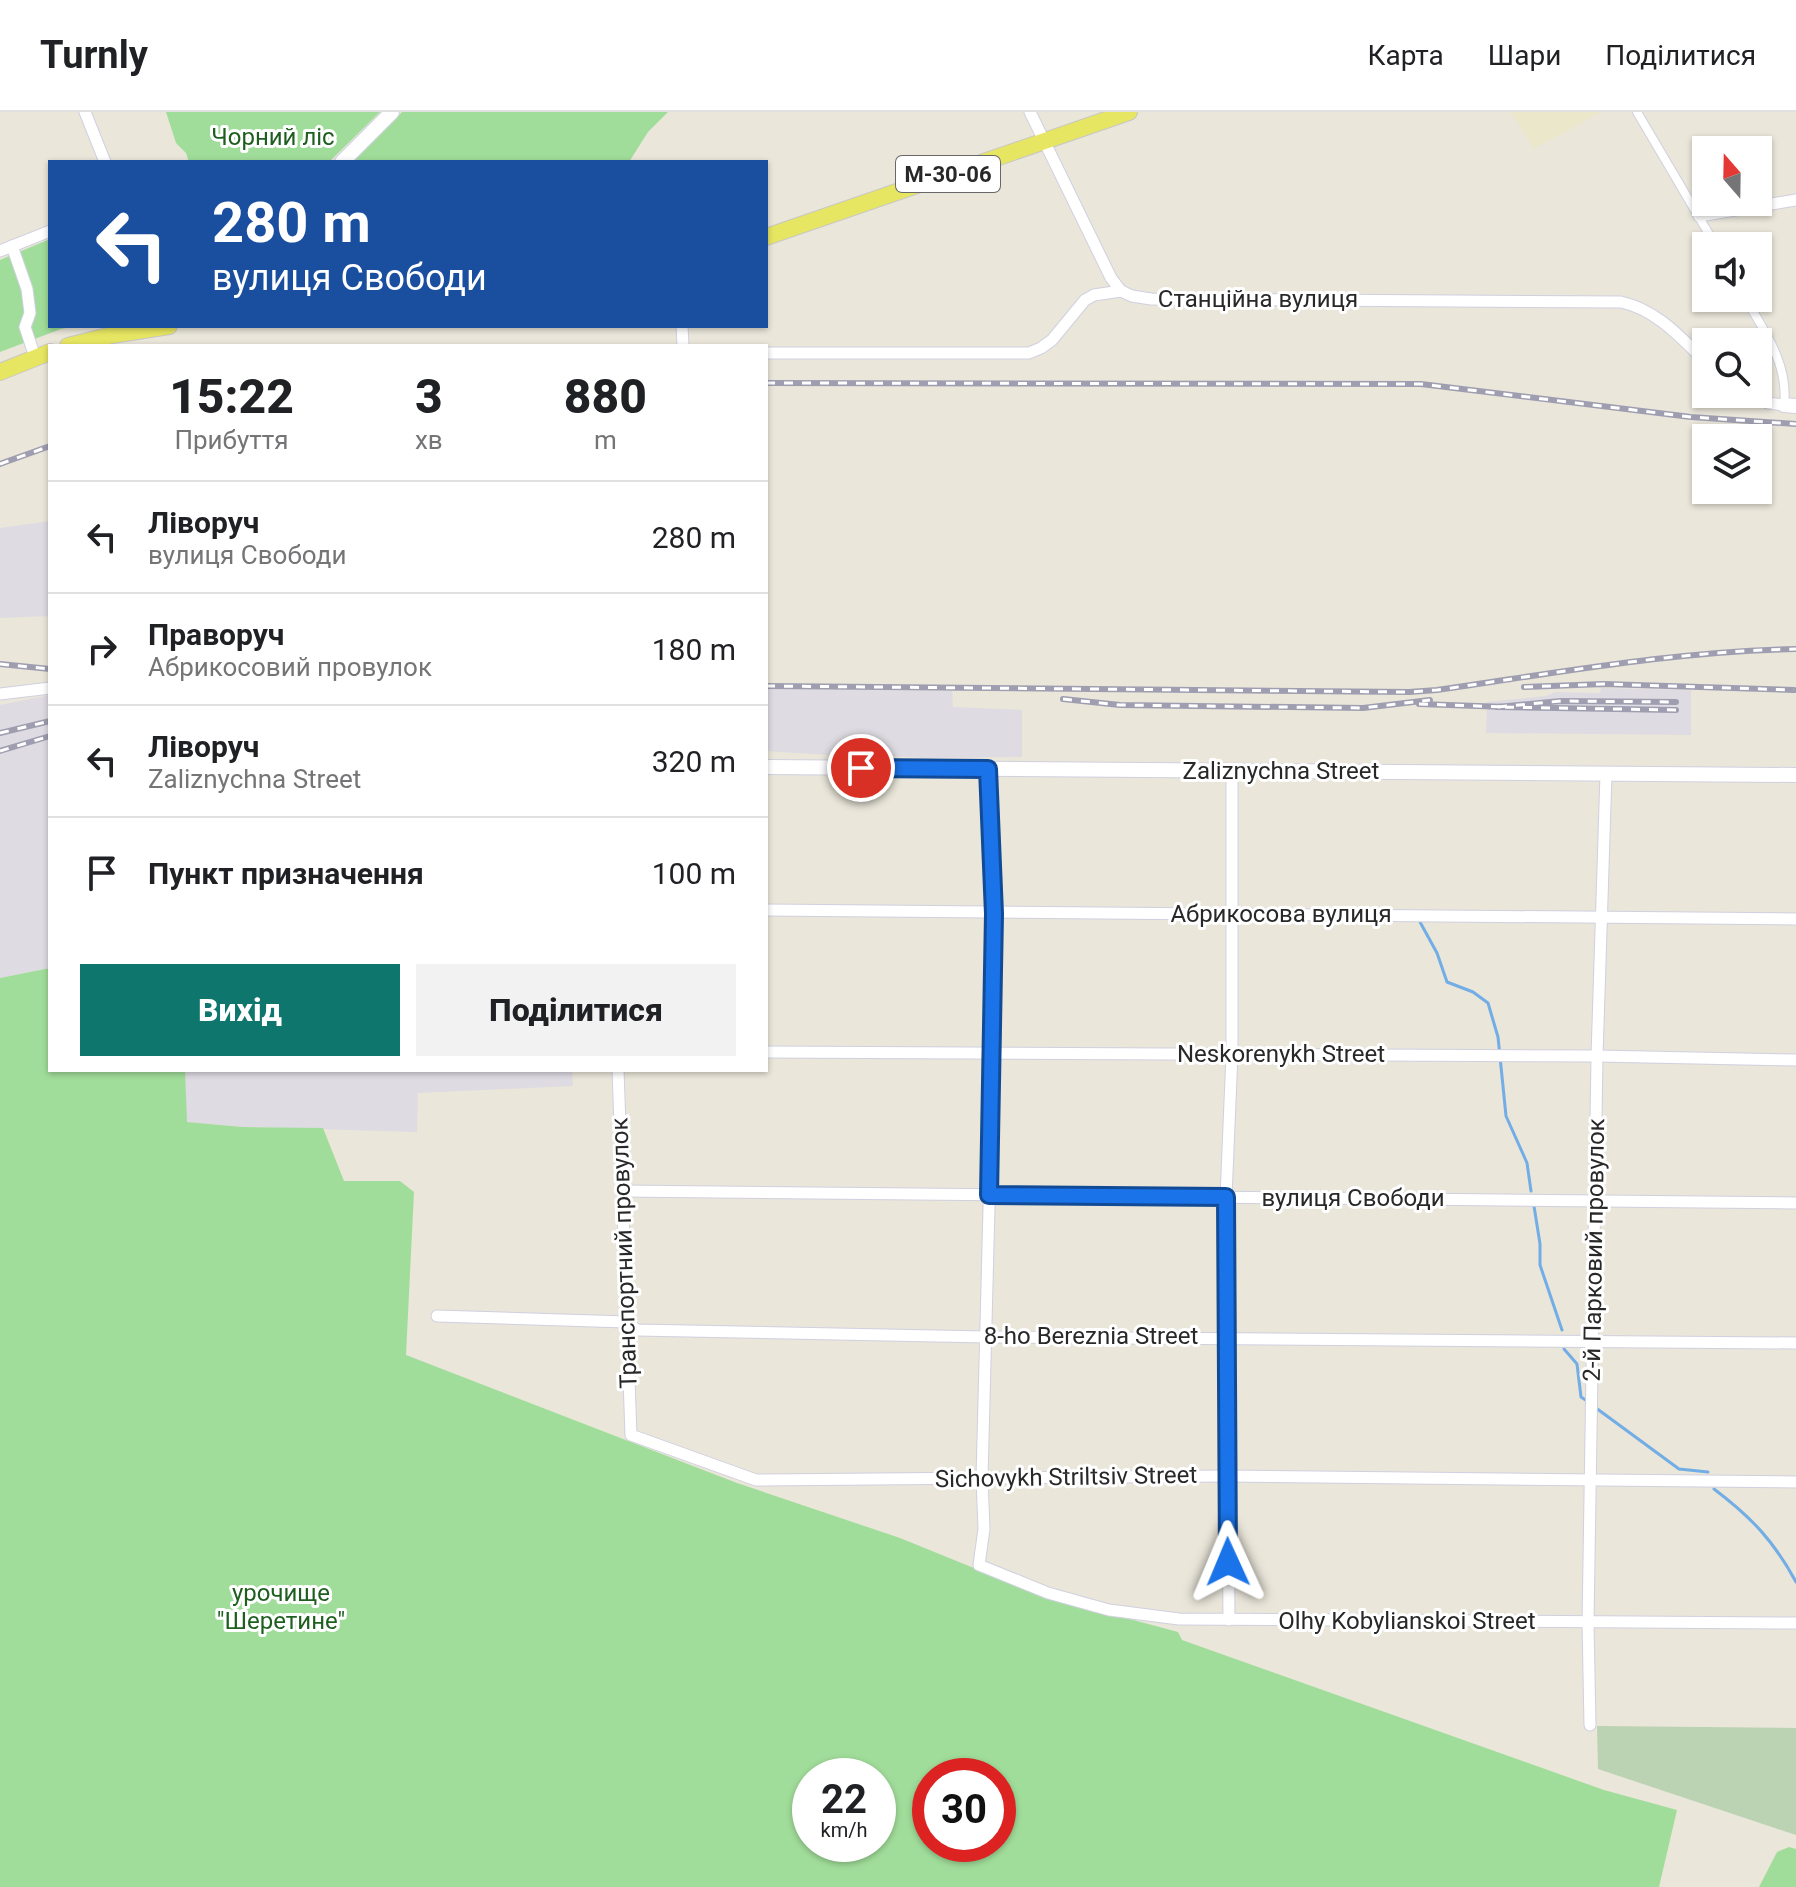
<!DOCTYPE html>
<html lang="uk">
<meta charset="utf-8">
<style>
body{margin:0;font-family:Roboto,sans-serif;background:#f2f2f2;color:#202124;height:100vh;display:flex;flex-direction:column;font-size:30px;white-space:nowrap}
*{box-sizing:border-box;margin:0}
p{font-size:26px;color:#757577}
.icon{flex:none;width:44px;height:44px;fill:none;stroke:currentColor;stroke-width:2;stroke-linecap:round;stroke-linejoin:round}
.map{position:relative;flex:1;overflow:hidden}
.drawer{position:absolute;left:48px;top:232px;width:720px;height:728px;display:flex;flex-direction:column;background:#fff;border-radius:0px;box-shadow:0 2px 6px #0004}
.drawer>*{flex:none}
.banner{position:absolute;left:48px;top:48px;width:720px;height:168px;border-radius:0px;box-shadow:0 2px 6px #0004;background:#1a4fa0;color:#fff;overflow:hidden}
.needle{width:52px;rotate:340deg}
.tools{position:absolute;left:1692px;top:24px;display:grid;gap:16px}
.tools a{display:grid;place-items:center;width:80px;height:80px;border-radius:0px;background:#fff;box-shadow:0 2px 6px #0004;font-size:40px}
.speed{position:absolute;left:792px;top:1646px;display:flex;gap:16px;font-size:40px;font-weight:700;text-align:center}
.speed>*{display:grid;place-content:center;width:104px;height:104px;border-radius:50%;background:#fff;box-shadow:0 2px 6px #0004;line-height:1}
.speed small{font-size:20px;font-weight:400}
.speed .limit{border:12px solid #d22;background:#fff;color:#111}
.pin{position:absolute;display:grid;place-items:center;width:68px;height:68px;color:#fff;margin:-34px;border:4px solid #fff;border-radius:50%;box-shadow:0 2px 8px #0007}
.me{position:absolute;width:88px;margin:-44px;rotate:359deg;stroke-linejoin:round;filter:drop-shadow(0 0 6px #0008)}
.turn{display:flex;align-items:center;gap:28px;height:168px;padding:0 32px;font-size:36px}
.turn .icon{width:104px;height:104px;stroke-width:2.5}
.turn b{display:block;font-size:56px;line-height:68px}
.eta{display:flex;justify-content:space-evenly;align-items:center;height:136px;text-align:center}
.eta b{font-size:48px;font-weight:800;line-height:56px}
.primary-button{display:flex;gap:16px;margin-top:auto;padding:16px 32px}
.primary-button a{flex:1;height:92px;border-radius:0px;background:#0f766e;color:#fff;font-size:32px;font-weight:800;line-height:92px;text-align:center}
.primary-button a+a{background:#f2f2f2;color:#202124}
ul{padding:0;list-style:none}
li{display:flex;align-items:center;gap:24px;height:112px;padding:0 32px;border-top:2px solid #e0e0e0}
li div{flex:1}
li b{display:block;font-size:30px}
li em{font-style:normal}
header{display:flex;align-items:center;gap:48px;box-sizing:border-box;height:112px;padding:0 40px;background:#fff;border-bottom:2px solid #e0e0e0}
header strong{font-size:38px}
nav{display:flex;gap:44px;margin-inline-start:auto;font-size:28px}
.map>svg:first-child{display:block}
.industrial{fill:#dedbe2}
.education{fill:#eae7ca}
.green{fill:#a1dd9a;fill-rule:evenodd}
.cemetery{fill:#bbd2b3}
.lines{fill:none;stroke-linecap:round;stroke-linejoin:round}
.stream{stroke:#73ade6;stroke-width:3}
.pedestrian-casing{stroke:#d0d0e0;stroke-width:10}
.minor-casing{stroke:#d0d0e0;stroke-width:13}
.tertiary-casing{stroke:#d0d0e0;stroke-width:16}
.primary-casing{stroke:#c7c7c7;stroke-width:18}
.pedestrian{stroke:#fff;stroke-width:8}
.minor{stroke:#fff;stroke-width:11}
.tertiary{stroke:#fff;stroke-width:14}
.primary{stroke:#e7e662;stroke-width:16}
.rail-casing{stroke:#9f9eb1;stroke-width:6}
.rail{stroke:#fff;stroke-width:3;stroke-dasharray:9;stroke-linecap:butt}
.route-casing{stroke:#114b97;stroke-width:20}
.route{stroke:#1a73e8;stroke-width:14}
.labels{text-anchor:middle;stroke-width:6;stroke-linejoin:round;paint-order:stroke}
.shield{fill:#fff;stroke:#686868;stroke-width:2}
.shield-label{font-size:22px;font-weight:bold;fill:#282828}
.park-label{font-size:24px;fill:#1e5f1f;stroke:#fff}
.street-label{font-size:24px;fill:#282828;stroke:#fff}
</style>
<header>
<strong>Turnly</strong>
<nav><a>Карта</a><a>Шари</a><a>Поділитися</a></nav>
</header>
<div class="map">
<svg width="1796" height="1775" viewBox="0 0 1796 1775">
<rect width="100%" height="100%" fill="#eae6da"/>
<!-- industrial -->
<g class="industrial">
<polygon points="50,409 50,504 0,506 0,416"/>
<polygon points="1601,576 1691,578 1691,623 1486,621 1487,590 1546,584 1556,580 1600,581"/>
<polygon points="766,577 952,579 953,595 1022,598 1022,645 924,646 859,642 855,644 845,644 766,639"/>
<polygon points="50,583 50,856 0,866 0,593"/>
<polygon points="185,958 572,958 573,974 418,981 417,1020 242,1015 186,1010"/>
</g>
<!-- education -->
<polygon class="education" points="1511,0 1601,0 1534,37"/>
<!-- green -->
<g class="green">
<polygon points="166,0 380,0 329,50 189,50 186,41 176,31"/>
<polygon points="402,0 668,0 648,20 629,50 352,50"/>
<polygon points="50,127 50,214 76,214 61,217 0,240 0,148"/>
<path d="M 50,856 L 50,958 L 185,958 L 187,1010 L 242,1015 L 323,1016 L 344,1069 L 400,1069 L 414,1080 L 406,1243 L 737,1371 L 900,1426 L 1040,1483 L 1178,1520 L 1182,1528 L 1604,1678 L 1677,1698 L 1659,1775 L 0,1775 L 0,866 ZM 810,1664 L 878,1664 L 878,1732 L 810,1732 ZM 930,1664 L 998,1664 L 998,1732 L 930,1732 Z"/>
<polygon points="1789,1735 1796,1737 1796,1775 1759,1775 1777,1740"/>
</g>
<!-- cemetery -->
<polygon class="cemetery" points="1597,1614 1796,1616 1796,1723 1598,1657"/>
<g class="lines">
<!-- stream -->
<g class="stream">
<polyline points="1420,810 1437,841 1447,870 1473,880 1488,891 1498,925 1506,1004 1527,1051 1531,1079"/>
<polyline points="1534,1094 1540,1132 1540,1153 1562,1218"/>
<polyline points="1564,1237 1577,1252 1581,1285 1587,1289"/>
<polyline points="1596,1296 1679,1357 1708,1360"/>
<path d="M 1714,1377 C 1751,1405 1774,1429 1796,1470"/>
</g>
<defs>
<g id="pedestrian">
<polyline points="1637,0 1716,134"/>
<path d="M 1745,186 C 1765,220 1789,253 1784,293"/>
</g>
<g id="minor">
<polyline points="85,0 105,50"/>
<polyline points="1030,0 1111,166 1121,179"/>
<polyline points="1699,104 1796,88"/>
<polyline points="12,134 27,177 30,201 25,215 35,245"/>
<polyline points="0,139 50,119"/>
<polyline points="682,214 683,234"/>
<path d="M 766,241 L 1029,241 L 1041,236 L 1052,228 L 1085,188 L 1094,183 L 1121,179 L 1132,184 L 1151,187 L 1621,190 C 1657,198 1680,225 1706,250"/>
<polyline points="1745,282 1768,291 1784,293"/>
<polyline points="0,582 50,576"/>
<polyline points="988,657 994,802 993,941 982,1366 984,1417 979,1453 1048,1481 1109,1498 1179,1507 1796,1511"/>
<polyline points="766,798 1796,807"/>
<polyline points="766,940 1597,944 1796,948"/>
<polyline points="618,958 631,1323 756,1368 1227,1364 1796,1370"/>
<polyline points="622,1079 1796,1091"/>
<polyline points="437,1204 626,1210 637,1218 986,1225 1796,1231"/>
<polyline points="1229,1508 1226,1085 1232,942 1232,659"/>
<polyline points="1590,1613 1588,1511 1597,944 1606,662"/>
</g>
<g id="tertiary">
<polyline points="342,50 392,0"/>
<polyline points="1784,293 1796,294"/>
<polyline points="766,655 1796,663"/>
</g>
<g id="primary">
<polyline points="766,125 1129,0"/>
<polyline points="68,234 112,223 169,214"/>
<polyline points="0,260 50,240"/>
</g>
</defs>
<!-- pedestrian casing -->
<use href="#pedestrian" class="pedestrian-casing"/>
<!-- minor casing -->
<use href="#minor" class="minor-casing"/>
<!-- tertiary casing -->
<use href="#tertiary" class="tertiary-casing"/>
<!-- primary casing -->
<use href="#primary" class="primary-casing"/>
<!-- pedestrian -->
<use href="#pedestrian" class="pedestrian"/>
<!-- minor -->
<use href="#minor" class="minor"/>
<!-- tertiary -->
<use href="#tertiary" class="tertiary"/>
<!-- primary -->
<use href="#primary" class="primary"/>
<defs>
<g id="rail">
<polyline points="766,271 1421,272 1691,305 1796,312"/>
<polyline points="0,352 50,334"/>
<polyline points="0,552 50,557"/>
<path d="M 766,574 L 1409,580 L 1437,578 C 1557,561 1675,539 1796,537"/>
<polyline points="1524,575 1604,572 1794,578"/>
<polyline points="1063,587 1120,593 1363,596 1430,588"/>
<polyline points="1419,592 1507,595"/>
<polyline points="1676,598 1497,595 1561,589 1676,590"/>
<polyline points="0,621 50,609"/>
<polyline points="0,639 50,624"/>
</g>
</defs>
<!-- rail casing -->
<use href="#rail" class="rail-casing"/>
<!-- rail -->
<use href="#rail" class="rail"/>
</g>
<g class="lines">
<defs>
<polyline id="route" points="861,656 988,657 994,802 989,1083 1226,1085 1228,1450"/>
</defs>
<!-- route casing -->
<use href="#route" class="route-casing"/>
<!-- route -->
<use href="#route" class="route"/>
</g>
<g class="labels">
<!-- shield labels -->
<rect class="shield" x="896" y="44" width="104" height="36" rx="6"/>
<g class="shield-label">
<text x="948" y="70">М-30-06</text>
</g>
<!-- park labels -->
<g class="park-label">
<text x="273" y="33">Чорний ліс</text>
<text x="281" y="1489">урочище<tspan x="281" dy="28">"Шеретине"</tspan></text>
</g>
<!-- street labels -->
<g class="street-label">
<text x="1258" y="195">Станційна вулиця</text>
<text x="1281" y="667">Zaliznychna Street</text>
<text x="1281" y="810">Абрикосова вулиця</text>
<text x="1281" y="950">Neskorenykh Street</text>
<text x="1353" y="1094">вулиця Свободи</text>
<text transform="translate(1594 1138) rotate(-89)" y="8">2-й Парковий провулок</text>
<text transform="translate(624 1141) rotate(-92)" y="8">Транспортний провулок</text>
<text x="1091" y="1232">8-ho Bereznia Street</text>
<text transform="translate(1066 1365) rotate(-1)" y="8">Sichovykh Striltsiv Street</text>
<text x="1407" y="1517">Olhy Kobylianskoi Street</text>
</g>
</g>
</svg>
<div class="tools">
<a><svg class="needle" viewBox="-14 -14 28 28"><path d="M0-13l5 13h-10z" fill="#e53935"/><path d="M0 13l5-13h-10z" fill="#757577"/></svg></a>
<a><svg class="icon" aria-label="sound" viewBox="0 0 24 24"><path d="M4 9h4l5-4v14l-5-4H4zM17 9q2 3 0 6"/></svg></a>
<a><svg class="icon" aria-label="search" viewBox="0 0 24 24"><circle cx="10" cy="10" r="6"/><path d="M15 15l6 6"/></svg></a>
<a><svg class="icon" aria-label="layers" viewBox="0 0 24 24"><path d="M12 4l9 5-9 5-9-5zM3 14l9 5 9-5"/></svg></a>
</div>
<div class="speed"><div>22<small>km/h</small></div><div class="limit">30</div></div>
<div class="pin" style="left:861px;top:656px;background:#d93025"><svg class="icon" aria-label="arrive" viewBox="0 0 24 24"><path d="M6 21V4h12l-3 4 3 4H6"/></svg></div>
<svg class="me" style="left:1228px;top:1450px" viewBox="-20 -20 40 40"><path d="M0-17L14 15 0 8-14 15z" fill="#1a73e8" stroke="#fff" stroke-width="4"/></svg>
<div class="banner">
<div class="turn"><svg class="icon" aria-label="left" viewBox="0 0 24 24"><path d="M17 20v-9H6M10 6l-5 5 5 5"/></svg><div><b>280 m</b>вулиця Свободи</div></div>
</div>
<section class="drawer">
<div class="eta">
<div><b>15:22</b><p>Прибуття</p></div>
<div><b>3</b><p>хв</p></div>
<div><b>880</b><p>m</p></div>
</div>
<ul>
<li><svg class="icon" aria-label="left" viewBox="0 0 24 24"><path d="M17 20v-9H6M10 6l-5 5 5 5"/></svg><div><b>Ліворуч</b><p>вулиця Свободи</p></div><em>280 m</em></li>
<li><svg class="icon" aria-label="right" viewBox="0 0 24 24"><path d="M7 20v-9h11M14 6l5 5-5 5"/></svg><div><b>Праворуч</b><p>Абрикосовий провулок</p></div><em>180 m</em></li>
<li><svg class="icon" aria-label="left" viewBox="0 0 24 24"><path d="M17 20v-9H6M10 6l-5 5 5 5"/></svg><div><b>Ліворуч</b><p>Zaliznychna Street</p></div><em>320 m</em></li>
<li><svg class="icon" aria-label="arrive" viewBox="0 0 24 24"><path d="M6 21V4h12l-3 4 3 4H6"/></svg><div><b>Пункт призначення</b></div><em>100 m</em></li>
</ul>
<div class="primary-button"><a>Вихід</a><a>Поділитися</a></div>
</section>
</div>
